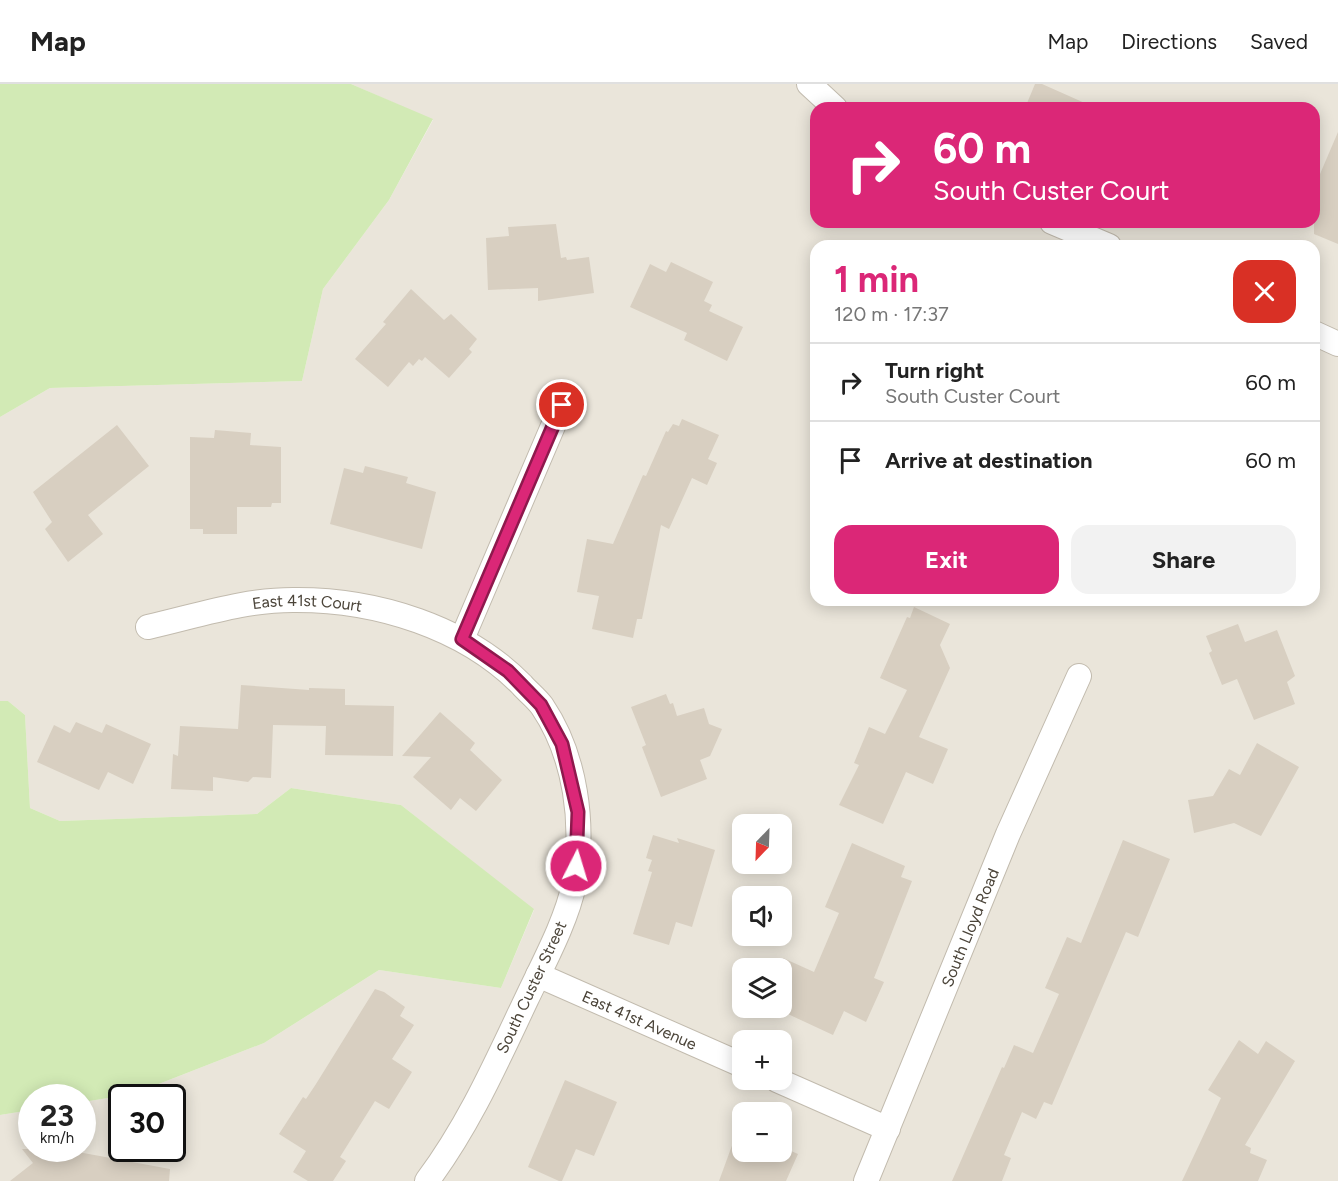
<!DOCTYPE html>
<meta charset="utf-8">
<style>
body{margin:0;font-family:Figtree,sans-serif;background:#f2f2f2;color:#222;height:100vh;display:flex;flex-direction:column;font-size:22px;white-space:nowrap}
*{box-sizing:border-box;margin:0}
p{font-size:20px;color:#767676}
.icon{flex:none;width:33px;height:33px;fill:none;stroke:currentColor;stroke-width:2;stroke-linecap:round;stroke-linejoin:round}
.map{position:relative;flex:1;overflow:hidden}
.details{position:absolute;left:810px;top:156px;width:510px;height:366px;display:flex;flex-direction:column;background:#fff;border-radius:18px;box-shadow:0 3px 15px #0003}
.details>*{flex:none}
.top-card{position:absolute;left:810px;top:18px;width:510px;height:126px;border-radius:18px;box-shadow:0 3px 15px #0003;background:#db2777;color:#fff;overflow:hidden}
.needle{width:39px;rotate:203deg}
.fabs{position:absolute;left:732px;top:730px;display:grid;gap:12px}
.fabs a{display:grid;place-items:center;width:60px;height:60px;border-radius:12px;background:#fff;box-shadow:0 3px 15px #0003;font-size:30px}
.speed{position:absolute;left:18px;top:1000px;display:flex;gap:12px;font-size:30px;font-weight:700;text-align:center}
.speed>*{display:grid;place-content:center;width:78px;height:78px;border-radius:50%;background:#fff;box-shadow:0 3px 15px #0003;line-height:1}
.speed small{font-size:15px;font-weight:400}
.speed .limit{border:3px solid #111;border-radius:9px;background:#fff;color:#111}
.pin{position:absolute;display:grid;place-items:center;width:51px;height:51px;color:#fff;margin:-26px;border:3px solid #fff;border-radius:50%;box-shadow:0 2px 6px #0007}
.me{position:absolute;width:66px;margin:-33px;rotate:5deg;stroke-linejoin:round;filter:drop-shadow(0 0 4px #0008)}
.turn{display:flex;align-items:center;gap:21px;height:126px;padding:0 24px;font-size:27px}
.turn .icon{width:78px;height:78px;stroke-width:2.5}
.turn b{display:block;font-size:42px;line-height:51px}
.round{display:grid;place-items:center;flex:none;width:63px;height:63px;border-radius:18px;background:#f2f2f2}
.overview{display:flex;align-items:center;justify-content:space-between;height:102px;padding:0 24px}
h1{font-size:36px;font-weight:700;line-height:45px;color:#db2777}
.action{display:flex;gap:12px;margin-top:auto;padding:12px 24px}
.action a{flex:1;height:69px;border-radius:18px;background:#db2777;color:#fff;font-size:24px;font-weight:700;line-height:69px;text-align:center}
.action a+a{background:#f2f2f2;color:#222}
ul{padding:0;list-style:none}
li{display:flex;align-items:center;gap:18px;height:78px;padding:0 24px;border-top:2px solid #e0e0e0}
li div{flex:1}
li b{display:block;font-size:22px}
li em{font-style:normal}
header{display:flex;align-items:center;gap:36px;box-sizing:border-box;height:84px;padding:0 30px;background:#fff;border-bottom:2px solid #e0e0e0}
header strong{font-size:28px}
nav{display:flex;gap:33px;margin-inline-start:auto;font-size:21px}
.map>svg:first-child{display:block}
.residential{fill:#eae5da;fill-rule:evenodd}
.green{fill:#d2eab5}
.building{fill:#d8cfc1}
.lines{fill:none;stroke-linecap:round;stroke-linejoin:round}
.minor-casing{stroke:#c2bbae;stroke-width:26}
.minor{stroke:#fff;stroke-width:24}
.route-casing{stroke:#8e194d;stroke-width:15}
.route{stroke:#db2777;stroke-width:10}
.labels{text-anchor:middle;stroke-width:6;stroke-linejoin:round;paint-order:stroke}
.street-label{font-size:16px;fill:#4b4439;stroke:#fff}
</style>
<header>
<strong>Map</strong>
<nav><a>Map</a><a>Directions</a><a>Saved</a></nav>
</header>
<div class="map">
<svg width="1338" height="1097" viewBox="0 0 1338 1097">
<rect width="100%" height="100%" fill="#f6f3ec"/>
<!-- residential -->
<path class="residential" d="M 351,0 L 1338,0 L 1338,1097 L 0,1097 L 0,1031 L 31,1026 L 32,1065 L 82,1065 L 83,1018 L 133,1010 L 264,959 L 379,886 L 501,904 L 534,826 L 401,721 L 291,704 L 257,730 L 60,737 L 30,724 L 25,631 L 8,617 L 0,617 L 0,333 L 50,304 L 302,297 L 323,205 L 389,116 L 433,36 ZM 816,24 L 1314,24 L 1314,138 L 816,138 ZM 816,162 L 1314,162 L 1314,516 L 816,516 ZM 742,741 L 782,741 L 782,780 L 742,780 ZM 742,813 L 782,813 L 782,852 L 742,852 ZM 742,885 L 782,885 L 782,924 L 742,924 ZM 742,957 L 782,957 L 782,996 L 742,996 ZM 122,1014 L 172,1014 L 172,1065 L 122,1065 ZM 742,1029 L 782,1029 L 782,1068 L 742,1068 Z"/>
<!-- green -->
<g class="green">
<polygon points="0,0 351,0 433,35 389,116 323,205 302,297 50,304 0,333"/>
<polygon points="0,617 8,617 25,631 30,724 60,737 257,730 291,704 401,721 534,825 501,904 379,886 264,959 133,1010 83,1018 82,1014 32,1014 31,1026 0,1031"/>
</g>
<!-- building -->
<g class="building">
<polygon points="1035,0 1042,0 1096,24 1025,24"/>
<polygon points="1338,48 1338,160 1314,150 1314,104"/>
<polygon points="556,140 561,174 566,173 567,176 589,173 594,209 538,217 538,204 488,206 486,154 509,152 508,143"/>
<polygon points="671,178 713,198 704,217 712,221 709,227 743,243 727,277 684,256 687,249 630,223 650,180 666,188"/>
<polygon points="411,205 444,236 451,230 477,255 469,265 472,268 449,294 425,273 422,277 419,275 413,282 409,278 388,303 355,275 386,240 383,238"/>
<polygon points="682,335 719,351 708,375 717,379 707,401 692,394 669,445 661,441 642,535 637,535 633,554 592,545 599,512 577,508 587,455 613,460 643,391 646,392 666,347 668,348 673,340 679,342"/>
<polygon points="117,341 149,382 88,431 103,450 68,478 45,445 52,438 33,408"/>
<polygon points="215,346 251,349 250,361 281,363 281,419 272,419 271,423 237,423 237,450 203,450 203,445 190,445 190,353 214,354"/>
<polygon points="365,382 408,393 406,399 436,408 422,465 330,440 344,384 363,389"/>
<polygon points="914,523 950,540 940,561 950,584 919,653 948,665 933,700 906,688 883,740 839,721 859,681 854,679 869,643 885,650 907,606 880,594 907,533 910,534"/>
<polygon points="1238,540 1245,558 1277,546 1295,592 1287,598 1295,620 1254,636 1237,595 1222,601 1209,569 1212,567 1206,552"/>
<polygon points="241,601 309,606 309,604 345,605 345,621 394,622 393,672 325,671 326,642 273,641 271,694 253,693 248,698 213,693 213,707 171,705 173,670 178,672 180,642 238,645"/>
<polygon points="666,610 670,620 673,619 677,632 704,624 709,640 722,645 710,672 700,676 707,695 661,713 642,663 646,661 631,623"/>
<polygon points="440,628 475,659 470,666 502,696 476,727 460,714 451,726 413,693 431,673 402,672"/>
<polygon points="76,638 102,649 106,640 151,660 133,700 108,688 99,706 37,678 54,641 70,649"/>
<polygon points="1257,659 1299,683 1261,752 1234,739 1194,749 1188,716 1213,712 1229,685 1240,691"/>
<polygon points="653,751 679,759 677,754 715,766 692,843 676,838 669,861 633,850 652,788 648,787 652,776 646,774"/>
<polygon points="1123,756 1170,775 1138,853 1126,848 1052,1021 1044,1018 1036,1035 1022,1028 1004,1071 1011,1074 1002,1097 952,1097 1002,983 1004,984 1014,961 1033,969 1059,910 1045,904 1067,853 1081,859"/>
<polygon points="852,759 905,782 901,793 912,797 874,894 884,898 866,938 844,927 833,951 775,924 782,924 782,885 778,885 783,874 814,888 839,829 825,823"/>
<polygon points="375,905 384,908 405,923 400,932 414,941 392,975 412,988 389,1025 375,1017 340,1073 346,1077 333,1097 308,1097 293,1088 306,1067 279,1050 303,1013 306,1015 316,1000"/>
<polygon points="1239,956 1258,970 1266,957 1295,977 1245,1061 1251,1064 1250,1069 1267,1076 1258,1097 1182,1097 1221,1014 1208,1006"/>
<polygon points="565,996 617,1018 594,1072 576,1065 562,1097 559,1097 528,1083"/>
<polygon points="742,1045 742,1068 782,1068 782,1063 798,1070 786,1097 719,1097 734,1056 737,1058"/>
<polygon points="22,1065 76,1065 78,1068 170,1085 169,1097 10,1097 33,1079"/>
</g>
<g class="lines">
<defs>
<g id="minor">
<polyline points="809,0 835,24"/>
<polyline points="1052,138 1109,162"/>
<polyline points="1314,249 1338,260"/>
<path id="s1" d="M 148,543 C 197,532 246,515 297,516 C 377,516 465,543 522,601 C 528,608 536,614 542,622 C 576,672 585,741 574,800 C 567,836 543,880 527,914 C 497,977 469,1041 427,1097"/>
<polyline points="462,555 562,321"/>
<path id="s2" d="M 538,891 L 742,981"/>
<polyline points="777,996 888,1045"/>
<path id="s3" d="M 866,1097 L 1008,750 L 1079,592"/>
</g>
</defs>
<!-- minor casing -->
<use href="#minor" class="minor-casing"/>
<!-- minor -->
<use href="#minor" class="minor"/>
</g>
<g class="lines">
<defs>
<polyline id="route" points="562,321 462,555 508,587 541,621 562,660 578,728 576,782"/>
</defs>
<!-- route casing -->
<use href="#route" class="route-casing"/>
<!-- route -->
<use href="#route" class="route"/>
</g>
<g class="labels">
<!-- street labels -->
<g class="street-label">
<text dy="6" stroke="none"><textPath href="#s1" startOffset="162">East 41st Court</textPath></text>
<text dy="6" stroke="none"><textPath href="#s3" startOffset="274">South Lloyd Road</textPath></text>
<text transform="translate(531 903) rotate(-65)" y="6">South Custer Street</text>
<text dy="6" stroke="none"><textPath href="#s2" startOffset="111">East 41st Avenue</textPath></text>
</g>
</g>
</svg>
<div class="fabs">
<a><svg class="needle" viewBox="-14 -14 28 28"><path d="M0-13l5 13h-10z" fill="#e53935"/><path d="M0 13l5-13h-10z" fill="#767676"/></svg></a>
<a><svg class="icon" aria-label="sound" viewBox="0 0 24 24"><path d="M4 9h4l5-4v14l-5-4H4zM17 9q2 3 0 6"/></svg></a>
<a><svg class="icon" aria-label="layers" viewBox="0 0 24 24"><path d="M12 4l9 5-9 5-9-5zM3 14l9 5 9-5"/></svg></a>
<a>+</a>
<a>−</a>
</div>
<div class="speed"><div>23<small>km/h</small></div><div class="limit">30</div></div>
<div class="pin" style="left:562px;top:321px;background:#d93025"><svg class="icon" aria-label="arrive" viewBox="0 0 24 24"><path d="M6 21V4h12l-3 4 3 4H6"/></svg></div>
<svg class="me" style="left:576px;top:782px" viewBox="-20 -20 40 40"><circle r="17" fill="#db2777" stroke="#fff" stroke-width="3"/><path d="M0-11L8 9 0 5-8 9z" fill="#fff"/></svg>
<div class="top-card">
<div class="turn"><svg class="icon" aria-label="right" viewBox="0 0 24 24"><path d="M7 20v-9h11M14 6l5 5-5 5"/></svg><div><b>60 m</b>South Custer Court</div></div>
</div>
<section class="details">
<div class="overview"><div><h1>1 min</h1><p>120 m · 17:37</p></div><a class="round" style="background:#d93025;color:#fff"><svg class="icon" aria-label="close" viewBox="0 0 24 24"><path d="M6 6l12 12M18 6L6 18"/></svg></a></div>
<ul>
<li><svg class="icon" aria-label="right" viewBox="0 0 24 24"><path d="M7 20v-9h11M14 6l5 5-5 5"/></svg><div><b>Turn right</b><p>South Custer Court</p></div><em>60 m</em></li>
<li><svg class="icon" aria-label="arrive" viewBox="0 0 24 24"><path d="M6 21V4h12l-3 4 3 4H6"/></svg><div><b>Arrive at destination</b></div><em>60 m</em></li>
</ul>
<div class="action"><a>Exit</a><a>Share</a></div>
</section>
</div>
